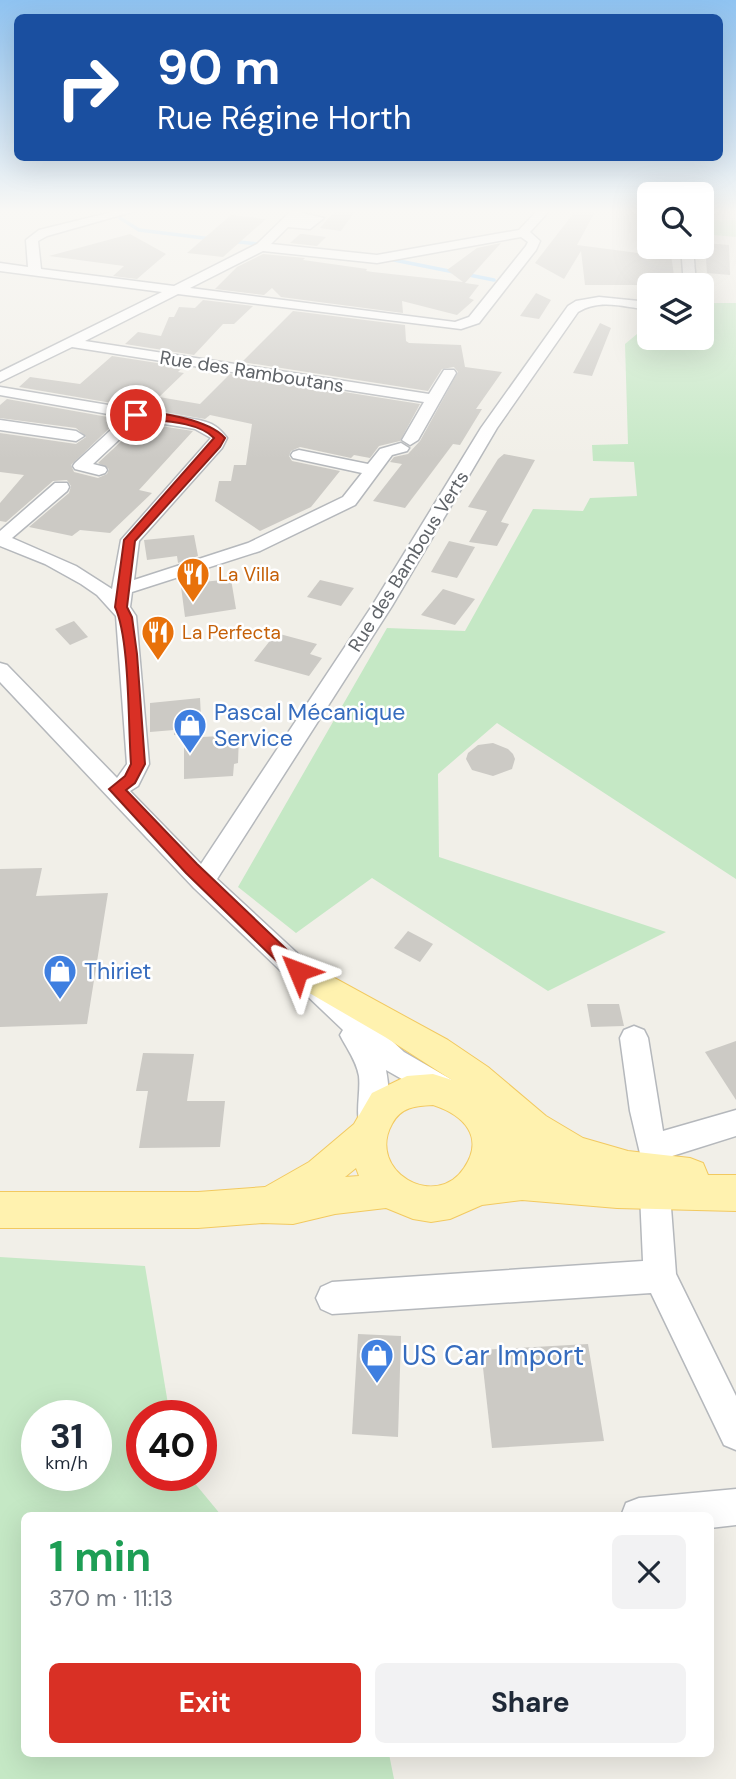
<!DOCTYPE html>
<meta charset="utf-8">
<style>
body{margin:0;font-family:"DM Sans",sans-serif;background:#f2f2f3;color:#1f2937;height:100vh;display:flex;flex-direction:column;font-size:26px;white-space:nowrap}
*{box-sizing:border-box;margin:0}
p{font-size:23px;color:#747a83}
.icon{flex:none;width:38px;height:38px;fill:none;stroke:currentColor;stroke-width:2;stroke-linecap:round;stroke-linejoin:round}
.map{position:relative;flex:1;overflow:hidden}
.sheet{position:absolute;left:21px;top:1512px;width:693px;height:245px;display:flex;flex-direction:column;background:#fff;border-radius:10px;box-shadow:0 7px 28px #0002}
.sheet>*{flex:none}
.guide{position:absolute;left:14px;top:14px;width:709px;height:147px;border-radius:10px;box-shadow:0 7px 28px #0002;background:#1a4fa0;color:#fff;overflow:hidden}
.fabs{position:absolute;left:637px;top:182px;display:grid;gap:14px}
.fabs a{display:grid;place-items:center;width:77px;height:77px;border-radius:10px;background:#fff;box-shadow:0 7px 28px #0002;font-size:35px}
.speed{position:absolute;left:21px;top:1400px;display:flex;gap:14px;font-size:35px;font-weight:700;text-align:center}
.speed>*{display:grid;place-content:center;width:91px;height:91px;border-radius:50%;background:#fff;box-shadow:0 7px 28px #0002;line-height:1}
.speed small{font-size:18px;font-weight:400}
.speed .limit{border:10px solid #d22;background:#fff;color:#111}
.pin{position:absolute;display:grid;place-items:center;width:60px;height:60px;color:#fff;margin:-30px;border:4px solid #fff;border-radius:50%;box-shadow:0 2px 7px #0007}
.me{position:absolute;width:77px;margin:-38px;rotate:314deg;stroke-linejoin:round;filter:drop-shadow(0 0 5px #0008)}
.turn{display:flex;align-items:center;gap:24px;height:147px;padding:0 28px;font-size:32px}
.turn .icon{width:91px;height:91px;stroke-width:2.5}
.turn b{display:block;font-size:49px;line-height:60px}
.round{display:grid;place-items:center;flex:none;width:74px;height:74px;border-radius:10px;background:#f2f2f3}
.head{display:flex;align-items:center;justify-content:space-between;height:119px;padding:0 28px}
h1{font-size:42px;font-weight:700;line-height:52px;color:#1e9e55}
.primary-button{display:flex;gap:14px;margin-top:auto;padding:14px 28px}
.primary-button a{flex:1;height:80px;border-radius:10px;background:#d93025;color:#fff;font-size:28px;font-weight:700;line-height:80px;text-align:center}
.primary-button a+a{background:#f2f2f3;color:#1f2937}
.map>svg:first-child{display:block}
.green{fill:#c5e8c5;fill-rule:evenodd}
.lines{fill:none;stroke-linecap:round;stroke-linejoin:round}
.stream{stroke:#aadaff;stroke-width:3.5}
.building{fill:#cccac5}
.minor-casing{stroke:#b5b8bc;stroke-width:3}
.major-casing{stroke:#f2c960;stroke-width:2}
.minor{fill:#fff;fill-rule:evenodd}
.major{fill:#fff2af;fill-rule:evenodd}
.route{fill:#d93025;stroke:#8d1f18;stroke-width:2}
.labels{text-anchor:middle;stroke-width:5;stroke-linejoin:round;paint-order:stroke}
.far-street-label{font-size:19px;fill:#5f6368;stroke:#fff}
.far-food-label{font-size:19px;fill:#c56008;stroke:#fff;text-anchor:start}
.shop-label{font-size:23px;fill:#366cbe;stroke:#fff;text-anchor:start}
.near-shop-label{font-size:28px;fill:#366cbe;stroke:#fff;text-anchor:start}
</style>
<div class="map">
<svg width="736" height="1779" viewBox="0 0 736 1779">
<rect width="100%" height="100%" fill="#f1efe8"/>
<!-- green -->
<g class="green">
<polygon points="702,220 736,220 736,237 702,234"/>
<polygon points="702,303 736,303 736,879 497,723 438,774 439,857 666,932 548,991 372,878 296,933 238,887 387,628 465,631 533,509 583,511 590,498 637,496 634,462 593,461 592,445 628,444 625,344 649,324 649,338 702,338"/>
<path d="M 0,1257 L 145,1266 L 170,1416 L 142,1416 L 142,1475 L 188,1475 L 221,1515 L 24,1516 L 24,1754 L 389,1754 L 394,1779 L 0,1779 ZM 37,1416 L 96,1416 L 96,1475 L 37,1475 Z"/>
</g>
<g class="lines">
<!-- stream -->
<g class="stream">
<polyline points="120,218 139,230 212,239"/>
<polyline points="230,241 258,244"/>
<polyline points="389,259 494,280"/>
</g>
</g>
<!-- building -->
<g class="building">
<polygon points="335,210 356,210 341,231 320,228"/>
<polygon points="576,210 596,210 577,245 638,253 637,247 670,247 674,276 654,276 669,285 585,285 581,251 564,279 535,263"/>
<polygon points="231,215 266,219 223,257 187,253"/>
<polygon points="130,234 166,254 137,279 113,276 124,266 49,256"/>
<polygon points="300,234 303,234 326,237 317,246 290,243"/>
<polygon points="501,243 465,283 479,285 469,298 474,300 457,315 402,301 403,313 281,297 272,288 264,295 215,289 237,267 263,254 305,258 303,260 367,269 366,271 373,272 463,282 447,270 477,248"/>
<polygon points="705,243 729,245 730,275 707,273"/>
<polygon points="536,293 551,300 539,319 520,316"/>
<polygon points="203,300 253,306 234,324 223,324 194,355 125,344 138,332 161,336 169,317 174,317 179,307 195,308"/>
<polygon points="293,311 405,325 406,341 409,343 461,345 465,367 502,372 476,409 482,409 460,445 453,444 405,508 373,501 402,464 390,462 394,457 408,454 420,441 458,372 454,367 442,369 428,391 242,362"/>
<polygon points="600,323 611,328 592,376 573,373"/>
<polygon points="112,356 183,367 178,372 184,373 159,397 200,404 230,374 420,404 400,441 379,446 370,458 354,455 351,458 300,447 291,451 289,456 292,461 340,471 311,507 260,531 215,501 219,481 231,481 234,465 246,465 252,424 210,415 205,419 19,387 30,377 80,384"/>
<polygon points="7,399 119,419 71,465 74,472 98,478 107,474 109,469 98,463 141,423 193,431 139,490 152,493 110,533 80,530 72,536 29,527 69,493 71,486 67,480 53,481 6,522 0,521 0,503 24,475 0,472 0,433 76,444 86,437 76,428 0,418 0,405"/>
<polygon points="504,454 535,460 501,522 509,524 497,546 469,542 487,511 468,507 498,459"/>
<polygon points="194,535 198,556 178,563 177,556 147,560 144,540"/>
<polygon points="449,541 475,547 457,578 431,572"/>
<polygon points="201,573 203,582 231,579 236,609 185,617 180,579"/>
<polygon points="320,580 354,588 341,606 307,597"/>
<polygon points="443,589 475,599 455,625 421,615"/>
<polygon points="74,621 88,637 70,645 55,629"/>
<polygon points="276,633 317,644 310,654 322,658 309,676 254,661"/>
<polygon points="200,698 202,737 239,735 238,763 234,764 233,776 184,779 184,734 174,735 174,730 150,732 150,703"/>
<polygon points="493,743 508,749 513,754 515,759 512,769 493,776 472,770 466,759 468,753 478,745"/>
<polygon points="42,868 36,896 108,893 87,1024 0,1027 0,869"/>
<polygon points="408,931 433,944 420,962 394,948"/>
<polygon points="587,1004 619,1004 624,1026 591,1027"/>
<polygon points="736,1041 736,1100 705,1052"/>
<polygon points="143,1053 194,1054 187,1101 225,1101 220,1147 139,1148 148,1091 136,1091"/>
<polygon points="358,1334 401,1336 398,1437 352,1434"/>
<polygon points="588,1344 604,1441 492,1448 481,1350"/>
</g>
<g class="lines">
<defs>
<g id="minor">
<path d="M 120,210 L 139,210 L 47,236 L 38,241 L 41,269 L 174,286 L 257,244 L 292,210 L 304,210 L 302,213 L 324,218 L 310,229 L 288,227 L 271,244 L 377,255 L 519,230 L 538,210 L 550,210 L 530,232 L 540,241 L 536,250 L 479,323 L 461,329 L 178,294 L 85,341 L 429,394 L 444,370 L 454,370 L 456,373 L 418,440 L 410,445 L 402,440 L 424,402 L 72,347 L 0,382 L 0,372 L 162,292 L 0,271 L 0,263 L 28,267 L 26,240 L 39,230 ZM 521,237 L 528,242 L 526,246 L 469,317 L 455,322 L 190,288 L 263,251 L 377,263 Z"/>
<polygon points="681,247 693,247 696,285 684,285"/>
<path d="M 599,297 L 649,302 L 649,310 C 626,307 599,298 578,312 L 497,428 L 392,606 L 217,879 L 404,1052 L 454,1081 L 458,1090 L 454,1099 L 444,1103 L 386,1070 C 390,1090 390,1113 382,1131 L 372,1135 L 362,1131 C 354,1115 361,1094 359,1076 C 356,1060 347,1049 340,1035 L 343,1030 L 194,888 L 0,682 L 0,663 L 7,665 L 117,778 L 127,764 L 116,616 L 97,595 L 81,584 L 45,564 L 0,546 L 0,531 L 55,483 L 67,483 L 69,487 L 67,491 L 12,538 L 76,566 L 112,589 L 121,540 L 211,438 L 195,429 L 140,420 L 93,464 L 105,467 L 107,470 L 105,473 L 99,475 L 75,469 L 73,466 L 75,463 L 125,417 L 0,395 L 0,387 L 199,420 C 212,423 219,427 227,438 L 222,448 L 139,541 L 134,580 L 248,543 L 343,497 L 362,473 L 293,458 L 291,455 L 293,452 L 299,450 L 368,464 L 380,449 L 401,443 L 409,448 L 407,451 L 392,455 L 355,505 L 260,551 L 132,592 L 130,607 L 136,616 L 149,764 L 138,786 L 130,791 L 201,864 L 372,606 L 481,428 L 568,306 L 576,301 Z"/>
<polygon points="0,420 76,431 84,436 76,441 0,430"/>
<polygon points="634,1026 644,1030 648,1038 663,1131 736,1110 736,1136 669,1157 673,1174 666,1185 670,1194 676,1274 736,1396 736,1450 724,1445 651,1293 332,1314 321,1309 316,1298 321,1287 332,1282 643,1261 640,1194 647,1183 630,1111 620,1038 624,1030"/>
<polygon points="736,1489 736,1525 710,1528 710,1516 621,1516 626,1503 639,1498"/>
</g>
<path id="major" d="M 298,958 L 448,1040 L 488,1067 L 546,1116 L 583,1138 L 628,1151 L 690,1158 L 703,1163 L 708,1175 L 736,1175 L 736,1211 L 617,1208 L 522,1200 L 482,1205 L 450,1219 L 431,1222 L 413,1219 L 386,1208 L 335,1214 L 293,1224 L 262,1223 L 198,1228 L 0,1228 L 0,1192 L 198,1192 L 265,1187 L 309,1162 L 354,1124 L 372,1093 L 407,1076 L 433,1074 L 452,1080 L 385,1037 L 287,980 L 282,971 L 287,962 ZM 433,1105 C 464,1115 485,1137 464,1168 C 436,1211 366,1171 392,1124 C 401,1107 415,1106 433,1105 ZM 356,1168 L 359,1176 L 345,1177 Z"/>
</defs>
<!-- minor casing -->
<use href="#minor" class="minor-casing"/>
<!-- major casing -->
<use href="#major" class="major-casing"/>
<!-- minor -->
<use href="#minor" class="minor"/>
<!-- major -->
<use href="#major" class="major"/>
</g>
<!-- sky -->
<linearGradient id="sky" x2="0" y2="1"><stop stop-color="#8fc3f1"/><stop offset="0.46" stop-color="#f9f8f5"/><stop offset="1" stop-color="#f9f8f5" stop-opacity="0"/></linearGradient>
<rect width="736" height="459" fill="url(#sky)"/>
<!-- route -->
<path class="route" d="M 132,412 C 155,410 210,420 225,438 L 220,447 L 135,541 L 127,607 L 132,617 L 137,654 L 145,764 L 135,783 L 126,790 L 197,864 L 304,966 L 306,971 L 304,976 L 292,976 L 186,873 L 109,789 L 125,776 L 131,764 C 128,725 130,639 115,607 L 124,540 L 214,438 C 198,421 159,421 136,418 L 132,417 Z"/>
<!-- icons -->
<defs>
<symbol id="restaurant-pin" viewBox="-11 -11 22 30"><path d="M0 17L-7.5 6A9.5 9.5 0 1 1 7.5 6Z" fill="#e8710a" stroke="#fff"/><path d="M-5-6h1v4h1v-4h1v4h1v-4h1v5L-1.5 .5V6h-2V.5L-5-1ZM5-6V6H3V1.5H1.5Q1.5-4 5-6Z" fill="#fff"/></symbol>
<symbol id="shop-pin" viewBox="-11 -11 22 30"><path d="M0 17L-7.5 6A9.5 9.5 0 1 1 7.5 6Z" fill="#3f7fe0" stroke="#fff"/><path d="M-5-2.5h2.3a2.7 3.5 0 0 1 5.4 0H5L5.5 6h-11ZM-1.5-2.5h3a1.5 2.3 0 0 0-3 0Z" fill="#fff"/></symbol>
</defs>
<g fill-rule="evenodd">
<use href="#restaurant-pin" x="174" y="555" width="38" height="52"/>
<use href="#restaurant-pin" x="139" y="613" width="38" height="52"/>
<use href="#shop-pin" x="171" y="706" width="38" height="52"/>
<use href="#shop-pin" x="41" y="952" width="38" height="52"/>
<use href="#shop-pin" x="358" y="1336" width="38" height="52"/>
</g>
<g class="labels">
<!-- far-street labels -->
<g class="far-street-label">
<text transform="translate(252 371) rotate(9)" y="7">Rue des Ramboutans</text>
<text transform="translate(408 561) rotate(-58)" y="7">Rue des Bambous Verts</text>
</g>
<!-- far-food labels -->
<g class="far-food-label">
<text x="218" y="581">La Villa</text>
<text x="182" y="639">La Perfecta</text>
</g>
<!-- shop labels -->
<g class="shop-label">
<text x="214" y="720">Pascal Mécanique<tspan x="214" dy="26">Service</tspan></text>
<text x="84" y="979">Thiriet</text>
</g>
<!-- near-shop labels -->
<g class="near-shop-label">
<text x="402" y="1365">US Car Import</text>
</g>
</g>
</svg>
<div class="fabs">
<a><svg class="icon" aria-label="search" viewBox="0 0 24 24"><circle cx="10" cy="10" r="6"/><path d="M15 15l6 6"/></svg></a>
<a><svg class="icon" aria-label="layers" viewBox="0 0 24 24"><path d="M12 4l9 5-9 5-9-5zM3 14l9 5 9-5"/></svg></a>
</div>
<div class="speed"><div>31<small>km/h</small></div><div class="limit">40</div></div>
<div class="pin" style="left:136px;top:415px;background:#d93025"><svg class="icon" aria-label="arrive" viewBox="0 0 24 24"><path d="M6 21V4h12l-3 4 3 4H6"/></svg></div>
<svg class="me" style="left:298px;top:971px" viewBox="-20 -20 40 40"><path d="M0-17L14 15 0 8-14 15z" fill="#d93025" stroke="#fff" stroke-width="4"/></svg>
<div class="guide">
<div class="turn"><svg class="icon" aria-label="right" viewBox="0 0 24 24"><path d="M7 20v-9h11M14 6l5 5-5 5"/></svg><div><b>90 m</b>Rue Régine Horth</div></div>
</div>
<section class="sheet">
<div class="head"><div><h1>1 min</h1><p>370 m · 11:13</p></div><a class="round"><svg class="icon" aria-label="close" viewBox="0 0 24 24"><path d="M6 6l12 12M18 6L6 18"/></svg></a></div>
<div class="primary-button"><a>Exit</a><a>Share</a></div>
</section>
</div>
